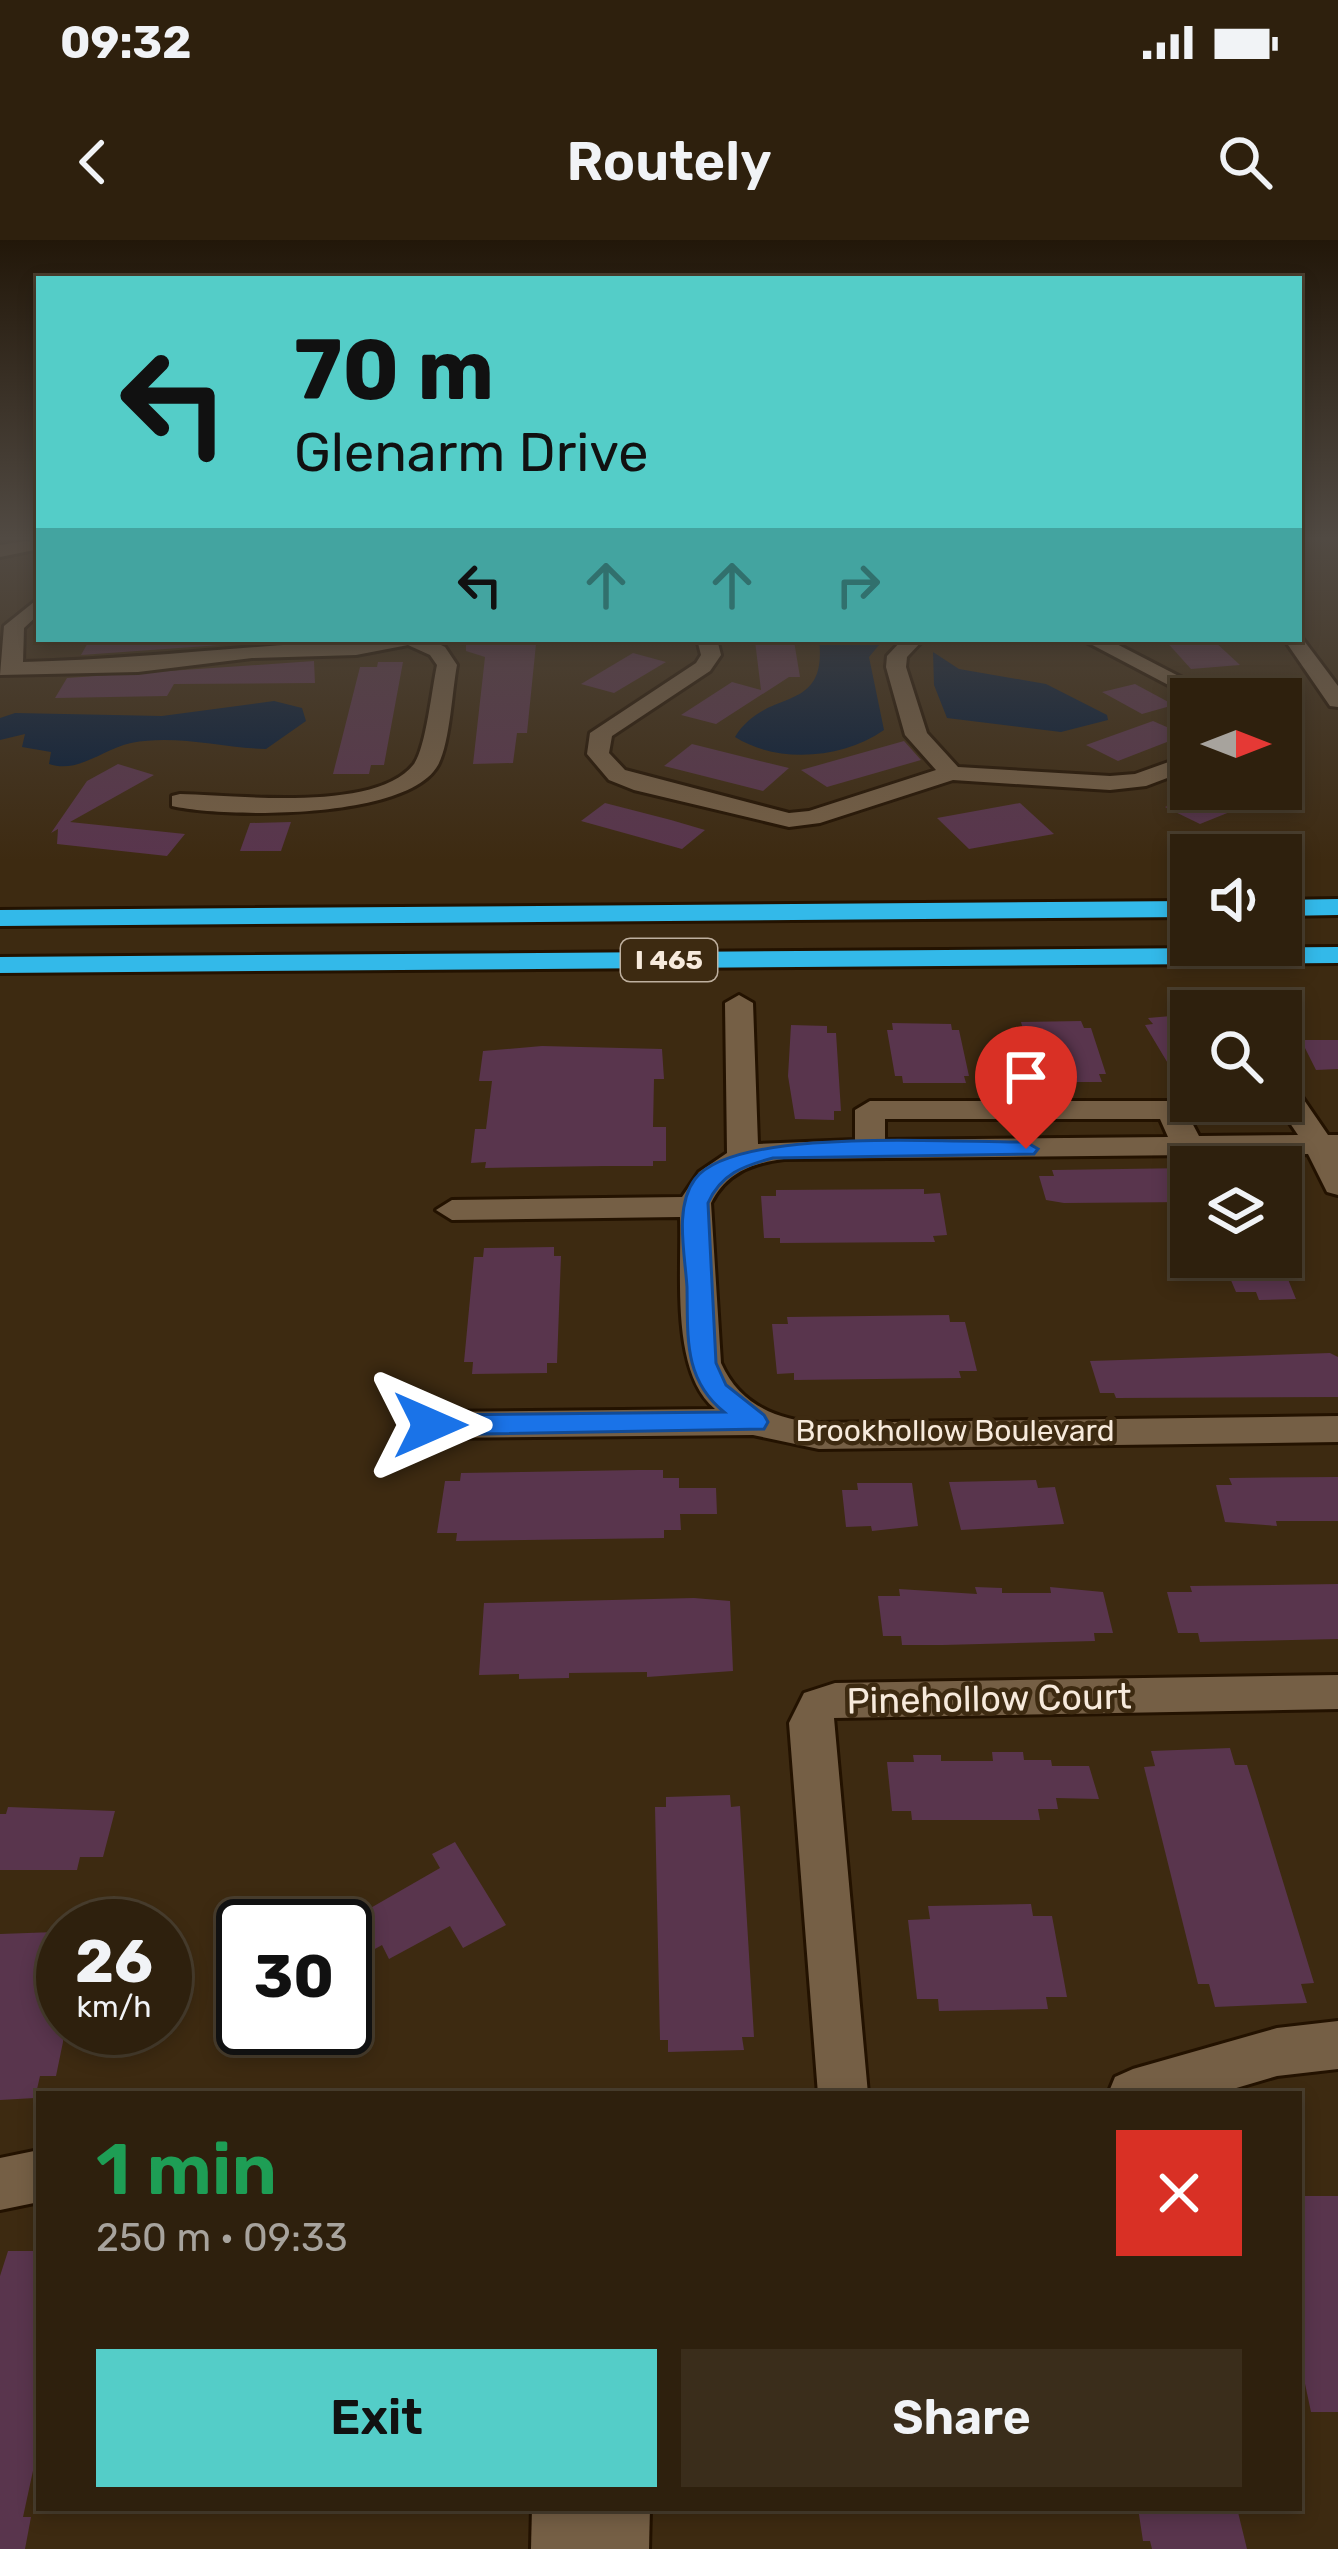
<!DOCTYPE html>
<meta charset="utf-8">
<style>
body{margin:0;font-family:Rubik,sans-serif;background:#3a2d1b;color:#f1f3f6;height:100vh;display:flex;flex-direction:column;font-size:45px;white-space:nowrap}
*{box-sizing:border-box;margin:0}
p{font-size:39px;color:#a7a39d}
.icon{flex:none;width:66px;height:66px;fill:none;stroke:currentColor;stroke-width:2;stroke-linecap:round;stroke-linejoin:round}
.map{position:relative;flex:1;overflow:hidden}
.details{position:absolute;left:36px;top:1851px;width:1266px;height:420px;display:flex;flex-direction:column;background:#2e200d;border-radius:0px;box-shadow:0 6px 18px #0003,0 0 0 3px #493e2e}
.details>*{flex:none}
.top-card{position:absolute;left:36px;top:36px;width:1266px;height:366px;border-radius:0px;box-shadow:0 6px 18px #0003,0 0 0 3px #493e2e;background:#54cdc8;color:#111;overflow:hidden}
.needle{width:78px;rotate:90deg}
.fabs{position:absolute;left:1170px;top:438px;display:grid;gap:24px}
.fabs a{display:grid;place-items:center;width:132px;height:132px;border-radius:0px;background:#2e200d;box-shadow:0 6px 18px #0003,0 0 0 3px #493e2e;font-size:60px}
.speed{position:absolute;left:36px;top:1659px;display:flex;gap:24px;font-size:60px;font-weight:700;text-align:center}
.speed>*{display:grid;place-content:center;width:156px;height:156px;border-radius:50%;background:#2e200d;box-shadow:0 6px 18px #0003,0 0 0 3px #493e2e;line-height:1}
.speed small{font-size:30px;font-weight:400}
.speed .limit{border:6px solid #111;border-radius:18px;background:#fff;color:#111}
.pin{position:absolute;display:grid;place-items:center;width:102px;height:102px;color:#fff;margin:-123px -51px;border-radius:50% 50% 50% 0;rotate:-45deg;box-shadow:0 0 12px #0007}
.pin .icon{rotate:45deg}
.me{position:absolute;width:132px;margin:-66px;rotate:90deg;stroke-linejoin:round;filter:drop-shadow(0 0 9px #0008)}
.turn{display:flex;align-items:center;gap:42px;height:252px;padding:0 60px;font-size:54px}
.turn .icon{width:156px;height:156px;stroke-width:2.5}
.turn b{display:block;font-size:84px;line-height:102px}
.lanes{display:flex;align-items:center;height:114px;padding:0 60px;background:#0003;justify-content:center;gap:60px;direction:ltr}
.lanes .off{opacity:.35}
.round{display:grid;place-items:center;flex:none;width:126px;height:126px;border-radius:0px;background:#3a2d1b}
.head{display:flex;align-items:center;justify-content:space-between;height:204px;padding:0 60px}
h1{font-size:72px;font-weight:600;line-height:90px;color:#1e9e55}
.cta{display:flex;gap:24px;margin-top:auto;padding:24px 60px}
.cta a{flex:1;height:138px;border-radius:0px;background:#54cdc8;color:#111;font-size:48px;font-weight:600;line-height:138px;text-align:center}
.cta a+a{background:#3a2d1b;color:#f1f3f6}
.status{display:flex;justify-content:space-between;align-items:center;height:84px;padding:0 60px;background:#2e200d;direction:ltr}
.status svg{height:33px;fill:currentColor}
header{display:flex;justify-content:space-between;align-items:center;height:156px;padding:0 60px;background:#2e200d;font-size:54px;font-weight:600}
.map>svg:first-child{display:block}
.water{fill:#061c39}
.building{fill:#59354d}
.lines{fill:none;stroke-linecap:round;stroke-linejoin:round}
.street-casing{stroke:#231200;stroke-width:6}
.secondary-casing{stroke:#231200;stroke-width:6}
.highway-casing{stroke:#231200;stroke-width:6}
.street{fill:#755f45;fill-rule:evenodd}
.secondary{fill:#755f45;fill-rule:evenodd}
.highway{fill:#33b9e9;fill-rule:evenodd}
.route{fill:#1a73e8;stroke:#114b97;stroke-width:3}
.labels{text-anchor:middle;stroke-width:9;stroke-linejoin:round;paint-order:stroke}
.shield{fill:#3d2a11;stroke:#bfb09f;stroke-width:3}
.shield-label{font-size:27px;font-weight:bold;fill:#f7eadc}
.street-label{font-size:30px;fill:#f7eadc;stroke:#3d2a11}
.near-street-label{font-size:36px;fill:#f7eadc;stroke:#3d2a11}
</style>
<div class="status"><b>09:32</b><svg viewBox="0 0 49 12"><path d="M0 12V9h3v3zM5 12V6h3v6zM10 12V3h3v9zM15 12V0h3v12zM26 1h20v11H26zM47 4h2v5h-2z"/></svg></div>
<header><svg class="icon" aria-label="back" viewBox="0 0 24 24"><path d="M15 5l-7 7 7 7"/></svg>Routely<svg class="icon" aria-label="search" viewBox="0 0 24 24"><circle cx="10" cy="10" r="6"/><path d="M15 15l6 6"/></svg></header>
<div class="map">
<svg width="1338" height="2309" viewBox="0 0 1338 2309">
<rect width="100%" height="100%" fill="#3d2a11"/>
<!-- water -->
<g class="water">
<path d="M 819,399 L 884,399 L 869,417 L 884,490 C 842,519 778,524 735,497 C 767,445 828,477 819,399 Z"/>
<polygon points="933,412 959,429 1046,444 1107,475 1108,480 1061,492 947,478 934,445"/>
<path d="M 274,461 L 302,468 L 306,481 L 266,509 C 221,508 177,494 131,503 C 103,509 78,534 49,524 L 51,512 L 22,507 L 25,494 L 0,500 L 0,478 L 15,473 L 162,476 Z"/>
</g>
<!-- building -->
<g class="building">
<polygon points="90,399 307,399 81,415"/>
<polygon points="1164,399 1214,401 1240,425 1191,429"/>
<polygon points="755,401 794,401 800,437 789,437 716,484 681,475 732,442 761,450"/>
<polygon points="466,404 536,404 527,493 517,493 513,523 473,524 485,417 466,411"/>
<polygon points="633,413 666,422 614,453 581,444"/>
<polygon points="314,421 315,443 174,444 167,456 55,458 67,438"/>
<polygon points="378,422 403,422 384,525 371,525 369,534 333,534 360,427 377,427"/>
<polygon points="1135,444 1174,465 1142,474 1102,452"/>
<polygon points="1153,481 1185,495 1118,521 1086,505"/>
<polygon points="904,501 921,520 827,547 801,530"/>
<polygon points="692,504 752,519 789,528 763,551 664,526"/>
<polygon points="118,524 154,535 70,582 185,594 167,616 57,604 58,589 51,593 87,541"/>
<polygon points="1210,549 1287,549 1200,584 1165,567"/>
<polygon points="605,563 671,580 705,590 682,609 581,581"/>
<polygon points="1020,563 1054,594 969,609 937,578"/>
<polygon points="291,582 281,611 240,611 250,583"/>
<polygon points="1183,775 1191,789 1191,862 1145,785 1153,784 1148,778"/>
<polygon points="1081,781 1084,788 1091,788 1106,834 1099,834 1102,842 1039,842 1037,835 1030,835 1017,789 1023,789 1021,782"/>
<polygon points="892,783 951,784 952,790 959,790 969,836 964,836 966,843 903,843 902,836 895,836 887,790 893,790"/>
<polygon points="791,785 827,786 827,793 836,793 841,871 834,871 834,880 795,879 788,836"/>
<polygon points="1301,800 1338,800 1338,829 1316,830"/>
<polygon points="542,806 662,809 664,839 654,839 653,887 666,887 666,921 653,921 653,926 605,926 485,928 486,922 471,923 475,889 486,889 492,841 479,841 483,811"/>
<polygon points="1191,928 1191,962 1064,963 1046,960 1039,936 1054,936 1052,930"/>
<polygon points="924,949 924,954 940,953 947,995 933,996 935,1002 780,1003 780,998 764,998 761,956 776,956 776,950"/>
<polygon points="554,1007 554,1016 561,1016 557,1123 547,1123 547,1133 472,1134 473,1122 464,1122 474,1017 483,1017 484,1008"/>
<polygon points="1221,1017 1279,1017 1296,1059 1259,1060 1256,1052 1236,1052"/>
<polygon points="949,1075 950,1082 965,1082 977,1131 959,1131 961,1138 794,1140 794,1133 777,1134 772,1084 788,1084 787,1077"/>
<polygon points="1330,1113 1338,1117 1338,1157 1116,1158 1114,1153 1100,1153 1090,1121"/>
<polygon points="637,1230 663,1230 663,1238 679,1238 679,1248 716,1248 717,1274 680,1274 681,1290 664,1290 664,1298 456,1301 457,1293 437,1293 445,1241 460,1241 461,1233"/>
<polygon points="1338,1237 1338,1281 1276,1281 1277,1286 1225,1282 1216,1245 1232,1245 1229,1238"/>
<polygon points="1036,1240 1038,1248 1055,1247 1064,1284 961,1290 949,1242"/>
<polygon points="857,1243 912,1243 918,1286 872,1291 871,1286 846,1287 842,1250 858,1250"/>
<polygon points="1338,1344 1338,1399 1200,1402 1198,1393 1178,1393 1167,1352 1192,1352 1190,1346"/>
<polygon points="975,1347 1002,1348 1002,1353 1051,1353 1050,1347 1103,1352 1113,1393 1094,1393 1095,1401 943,1405 902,1405 901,1396 883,1396 878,1356 900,1356 899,1349 977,1354"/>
<polygon points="694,1358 730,1361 733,1431 647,1437 647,1432 569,1433 569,1438 519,1439 519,1434 479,1435 484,1363"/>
<polygon points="1230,1508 1235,1525 1247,1525 1255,1550 1314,1743 1301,1744 1307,1763 1215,1767 1209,1744 1198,1744 1144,1527 1155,1526 1151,1511"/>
<polygon points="992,1512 1023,1512 1024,1520 1051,1520 1052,1526 1089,1526 1099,1559 1056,1558 1058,1569 1038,1569 1040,1580 912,1580 911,1571 892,1571 887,1522 914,1522 913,1515 941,1515 941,1521 993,1521"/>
<polygon points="730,1555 731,1567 740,1566 754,1797 742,1797 744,1810 668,1812 668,1800 660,1800 655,1567 666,1567 666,1557"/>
<polygon points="8,1567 115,1571 103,1617 80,1617 77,1630 0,1630 0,1574 6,1574"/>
<polygon points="455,1602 506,1685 463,1708 450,1686 389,1719 382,1705 366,1714 348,1681 440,1628 432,1614"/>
<polygon points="1031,1664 1033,1676 1052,1676 1067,1757 1046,1757 1048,1769 939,1771 938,1759 917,1759 908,1680 930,1679 928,1666"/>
<polygon points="55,1692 51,1712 63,1712 63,1802 56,1836 40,1836 35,1858 0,1860 0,1694"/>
<polygon points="1299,1956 1338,1956 1338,2172 1311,2172 1304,2139 1299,2139"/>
<polygon points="8,2011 39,2011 39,2203 23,2277 31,2277 25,2309 0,2309 0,2036"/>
<polygon points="1138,2268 1237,2268 1247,2309 1152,2309 1150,2301 1143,2301"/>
</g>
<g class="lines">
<defs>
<g id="street">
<polygon points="39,299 39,309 0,317 0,305"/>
<path d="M 39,358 L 39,374 L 24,388 L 23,422 C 158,419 293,399 429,399 L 445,407 L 457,425 C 452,451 450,503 438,525 C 408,580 225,578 172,566 L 172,556 L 180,554 C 236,555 376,573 414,524 C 426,507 432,448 437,425 L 430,415 L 408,405 L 356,415 L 252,418 L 138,432 L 0,435 L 4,386 Z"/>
<polygon points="697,399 717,399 721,415 710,431 612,496 609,513 625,530 789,573 809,571 936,530 905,495 886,427 887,416 903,399 924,399 907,417 906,427 927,493 958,527 1110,536 1135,534 1191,514 1191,529 1146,546 1110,550 953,540 820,583 789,587 634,550 609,540 587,514 590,493 696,423 701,415"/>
<polygon points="1081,399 1107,399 1223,459 1195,459"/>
<path d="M 739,755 L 753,763 L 758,904 L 855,900 L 855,870 L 870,861 L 1171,861 L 1182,864 L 1199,896 L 1298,895 L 1275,861 L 1281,861 L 1281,838 L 1291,841 L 1328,895 L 1338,895 L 1338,955 L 1327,952 L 1308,914 L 784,919 C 752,923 726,933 711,963 L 721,1123 C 739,1164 776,1180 819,1183 L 1338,1176 L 1338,1202 L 819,1209 L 753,1195 L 430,1198 L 417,1194 L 412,1185 L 417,1176 L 430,1172 L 715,1169 C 670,1132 682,1033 680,977 L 452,980 L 436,970 L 452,960 L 682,957 L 699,932 L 727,913 L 725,763 ZM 885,879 L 1160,879 L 1168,897 L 885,900 Z"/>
<polygon points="1228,761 1244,771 1215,771 1218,763"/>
<polygon points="1338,1435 1338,1469 834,1478 868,1854 818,1854 789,1483 804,1453 835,1443"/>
<polygon points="1338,1781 1338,1829 1277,1836 1216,1854 1108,1854 1115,1837 1133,1829 1277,1788"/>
<polygon points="39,1910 39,1962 0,1970 0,1918"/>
<polygon points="532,2268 650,2268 649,2309 531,2309"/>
</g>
<polygon id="secondary" points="1299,394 1338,446 1338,467 1330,466 1284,399 1299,399"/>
<g id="highway">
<polygon points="1338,659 1338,675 1281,676 1281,660"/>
<polygon points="1191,661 1191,677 0,686 0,670"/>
<polygon points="1338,707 1338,723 0,733 0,717"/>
</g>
</defs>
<!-- street casing -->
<use href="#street" class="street-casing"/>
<!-- secondary casing -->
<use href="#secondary" class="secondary-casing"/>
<!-- highway casing -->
<use href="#highway" class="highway-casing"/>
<!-- street -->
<use href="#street" class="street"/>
<!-- secondary -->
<use href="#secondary" class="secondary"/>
<!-- highway -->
<use href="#highway" class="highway"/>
</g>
<!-- sky -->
<linearGradient id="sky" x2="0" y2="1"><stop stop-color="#221709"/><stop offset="0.48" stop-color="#514a43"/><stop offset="1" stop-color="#514a43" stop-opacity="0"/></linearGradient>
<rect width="1338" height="621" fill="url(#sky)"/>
<!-- route -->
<path class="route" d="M 1026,902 L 1038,909 L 1034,914 L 773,918 C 743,926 721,934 708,963 L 716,1123 L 726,1145 L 764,1175 L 768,1182 L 764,1189 L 430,1195 L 416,1185 L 430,1175 L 724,1172 C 683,1139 688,1096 687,1047 C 685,1014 674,967 695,939 C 735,886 957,903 1026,902 Z"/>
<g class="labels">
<!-- shield labels -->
<rect class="shield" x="621" y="699" width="96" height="42" rx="9"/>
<g class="shield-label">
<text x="669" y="729">I 465</text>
</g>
<!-- street labels -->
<g class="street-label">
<text x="955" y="1201">Brookhollow Boulevard</text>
</g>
<!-- near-street labels -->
<g class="near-street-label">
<text transform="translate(989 1458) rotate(-1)" y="13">Pinehollow Court</text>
</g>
</g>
</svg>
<div class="fabs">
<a><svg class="needle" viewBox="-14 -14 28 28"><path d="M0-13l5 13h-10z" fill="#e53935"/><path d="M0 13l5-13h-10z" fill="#a7a39d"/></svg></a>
<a><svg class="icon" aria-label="sound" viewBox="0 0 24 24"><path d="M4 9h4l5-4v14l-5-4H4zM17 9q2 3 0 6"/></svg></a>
<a><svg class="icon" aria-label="search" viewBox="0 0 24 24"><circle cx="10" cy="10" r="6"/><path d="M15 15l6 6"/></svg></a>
<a><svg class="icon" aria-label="layers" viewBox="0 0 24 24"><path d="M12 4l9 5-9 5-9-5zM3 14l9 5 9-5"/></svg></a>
</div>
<div class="speed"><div>26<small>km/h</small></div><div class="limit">30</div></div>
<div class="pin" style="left:1026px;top:909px;background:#d93025"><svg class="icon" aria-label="arrive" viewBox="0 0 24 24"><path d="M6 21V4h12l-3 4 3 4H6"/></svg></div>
<svg class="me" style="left:430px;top:1185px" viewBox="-20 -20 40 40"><path d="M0-17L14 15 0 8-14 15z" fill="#1a73e8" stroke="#fff" stroke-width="4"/></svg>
<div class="top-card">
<div class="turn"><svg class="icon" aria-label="left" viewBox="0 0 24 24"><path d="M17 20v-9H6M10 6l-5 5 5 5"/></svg><div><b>70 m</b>Glenarm Drive</div></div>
<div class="lanes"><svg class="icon" aria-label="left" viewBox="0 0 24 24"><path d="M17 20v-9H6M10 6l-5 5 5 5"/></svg><svg class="icon off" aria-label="ahead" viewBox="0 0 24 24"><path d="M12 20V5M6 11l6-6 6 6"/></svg><svg class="icon off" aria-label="ahead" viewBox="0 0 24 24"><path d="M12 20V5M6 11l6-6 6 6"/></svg><svg class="icon off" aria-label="right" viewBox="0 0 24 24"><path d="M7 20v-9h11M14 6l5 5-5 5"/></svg></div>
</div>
<section class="details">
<div class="head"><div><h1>1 min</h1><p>250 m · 09:33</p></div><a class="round" style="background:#d93025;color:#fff"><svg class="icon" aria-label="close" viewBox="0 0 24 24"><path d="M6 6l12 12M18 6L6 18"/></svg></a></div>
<div class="cta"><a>Exit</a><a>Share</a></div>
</section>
</div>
